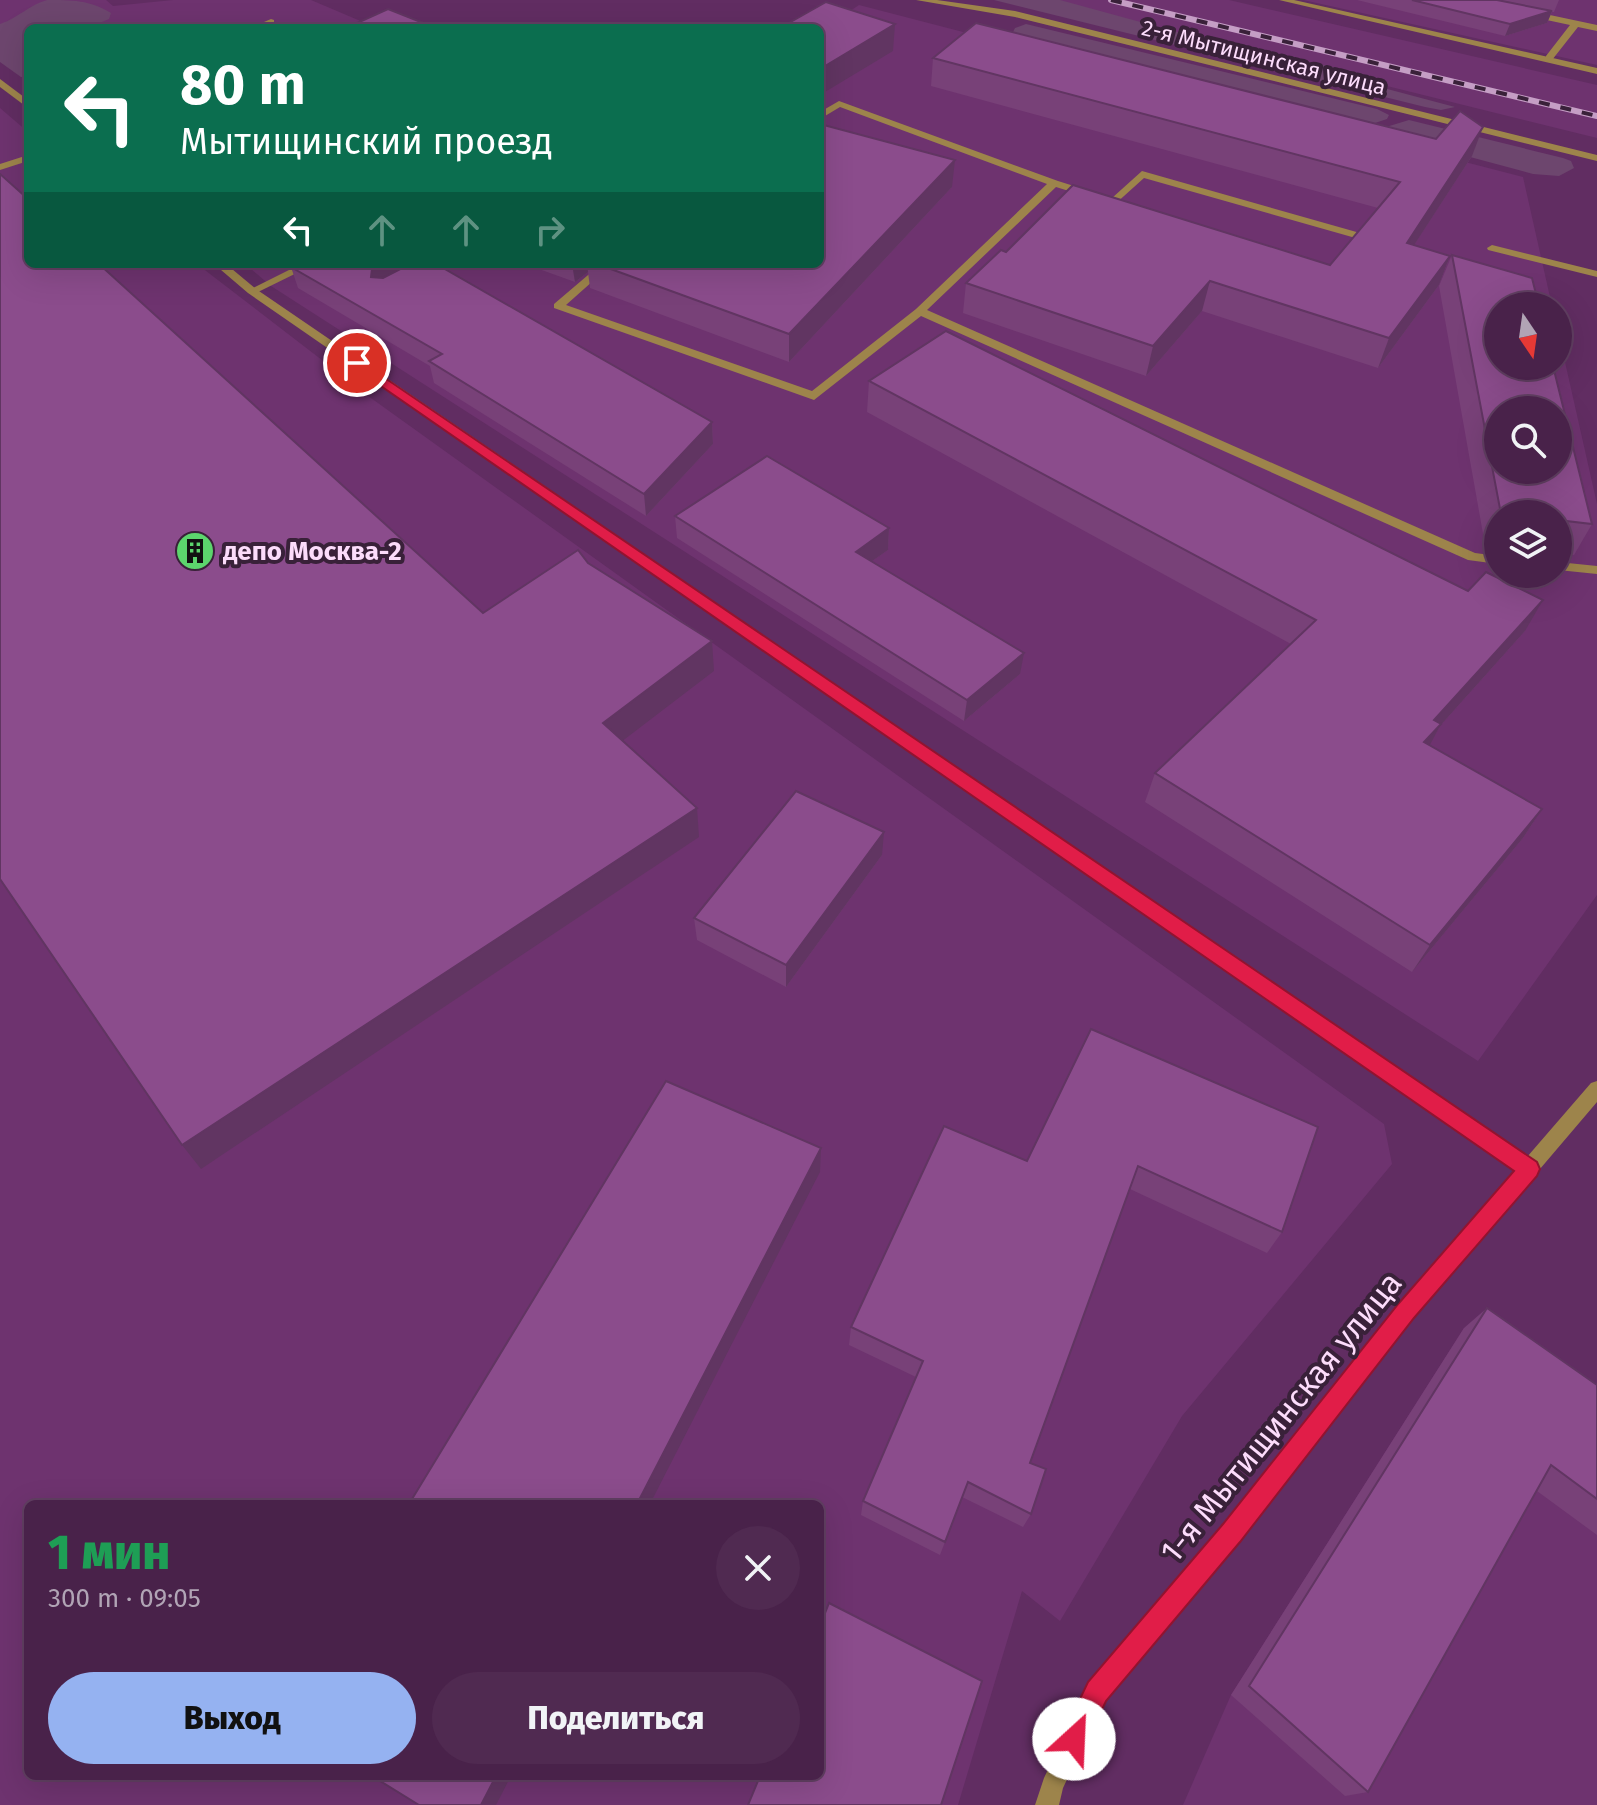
<!DOCTYPE html>
<html lang="ru">
<meta charset="utf-8">
<style>
body{margin:0;font-family:"Fira Sans",sans-serif;background:#502a51;color:#f1f3f6;height:100vh;display:flex;flex-direction:column;font-size:30px;white-space:nowrap}
*{box-sizing:border-box;margin:0}
p{font-size:26px;color:#b1a4b5}
.icon{flex:none;width:44px;height:44px;fill:none;stroke:currentColor;stroke-width:2;stroke-linecap:round;stroke-linejoin:round}
.map{position:relative;flex:1;overflow:hidden}
.panel{position:absolute;left:24px;top:1500px;width:800px;height:280px;display:flex;flex-direction:column;background:#49224a;border-radius:12px;box-shadow:0 8px 32px #0002,0 0 0 2px #613f62}
.panel>*{flex:none}
.hud{position:absolute;left:24px;top:24px;width:800px;height:244px;border-radius:12px;box-shadow:0 8px 32px #0002,0 0 0 2px #613f62;background:#0b6e4f;color:#fff;overflow:hidden}
.needle{width:52px;rotate:167deg}
.controls{position:absolute;left:1484px;top:292px;display:grid;gap:16px}
.controls a{display:grid;place-items:center;width:88px;height:88px;border-radius:50%;background:#49224a;box-shadow:0 8px 32px #0002,0 0 0 2px #613f62;font-size:40px}
.pin{position:absolute;display:grid;place-items:center;width:68px;height:68px;color:#fff;margin:-34px;border:4px solid #fff;border-radius:50%;box-shadow:0 2px 8px #0007}
.me{position:absolute;width:88px;margin:-44px;rotate:25deg;stroke-linejoin:round;filter:drop-shadow(0 0 6px #0008)}
.turn{display:flex;align-items:center;gap:28px;height:168px;padding:0 24px;font-size:36px}
.turn .icon{width:104px;height:104px;stroke-width:2.5}
.turn b{display:block;font-size:56px;line-height:68px}
.lanes{display:flex;align-items:center;height:76px;padding:0 24px;background:#0003;justify-content:center;gap:40px;direction:ltr}
.lanes .off{opacity:.35}
.round{display:grid;place-items:center;flex:none;width:84px;height:84px;border-radius:42px;background:#502a51}
.overview{display:flex;align-items:center;justify-content:space-between;height:136px;padding:0 24px}
h1{font-size:48px;font-weight:800;line-height:60px;color:#1e9e55}
.primary-button{display:flex;gap:16px;margin-top:auto;padding:16px 24px}
.primary-button a{flex:1;height:92px;border-radius:48px;background:#95b2f1;color:#111;font-size:32px;font-weight:800;line-height:92px;text-align:center}
.primary-button a+a{background:#502a51;color:#f1f3f6}
.map>svg:first-child{display:block}
.built{fill:#6e336f;fill-rule:evenodd}
.green{fill:#6d466e}
.lines{fill:none;stroke-linecap:round;stroke-linejoin:round}
.lane{fill:#9d844b;fill-rule:evenodd}
.street{fill:#9d844b;fill-rule:evenodd}
.rail-casing{stroke:#c59ec5;stroke-width:6}
.rail{stroke:#392139;stroke-width:4;stroke-dasharray:11;stroke-linecap:butt}
.wall{fill:#784178}
.shaded-wall{fill:#613562}
.building{fill:#8b4c8c;stroke:#613562;stroke-width:2;fill-rule:evenodd}
.route{fill:#e11d48;stroke:#92132f;stroke-width:2}
.labels{text-anchor:middle;stroke-width:8;stroke-linejoin:round;paint-order:stroke}
.far-street-label{font-size:22px;fill:#fcdcfb;stroke:#392139}
.poi-label{font-size:26px;font-weight:bold;fill:#fcdcfb;stroke:#392139;text-anchor:start}
.near-street-label{font-size:32px;fill:#fcdcfb;stroke:#392139}
</style>
<div class="map">
<svg width="1597" height="1805" viewBox="0 0 1597 1805">
<rect width="100%" height="100%" fill="#612d62"/>
<!-- built -->
<g class="built">
<polygon points="0,0 106,0 113,6 173,0 311,0 377,28 28,28 28,78 0,55"/>
<polygon points="1016,0 1229,0 1597,85 1597,138 1379,84"/>
<polygon points="1303,0 1597,0 1597,65"/>
<path d="M 859,5 L 1523,177 L 1552,306 L 1498,306 L 1498,366 L 1558,366 L 1558,331 L 1597,504 L 1597,895 L 1478,1061 L 271,286 L 245,264 L 820,264 L 820,31 ZM 1498,410 L 1558,410 L 1558,470 L 1498,470 ZM 1498,514 L 1558,514 L 1558,574 L 1498,574 Z"/>
<path d="M 0,108 L 28,132 L 28,264 L 197,264 L 331,367 L 324,371 L 343,386 L 350,383 L 1384,1124 L 1392,1164 L 1182,1416 L 1060,1621 L 1022,1591 L 958,1805 L 0,1805 ZM 28,1504 L 820,1504 L 820,1776 L 28,1776 Z"/>
<polygon points="1464,1328 1597,1423 1597,1805 1183,1805 1231,1695"/>
</g>
<!-- green -->
<g class="green">
<path d="M 47,0 C 72,0 90,0 111,13 L 109,19 L 87,28 L 28,28 L 28,76 L 21,77 L 0,62 L 0,24 C 18,18 29,5 47,0 Z"/>
<polygon points="994,0 1060,0 1177,32 1341,69 1376,86 1455,107 1441,110 1425,107"/>
<polygon points="1026,24 1377,109 1389,115 1387,119 1360,128 1012,34 1015,28"/>
<polygon points="1409,120 1563,158 1571,161 1574,168 1559,176 1533,174 1373,131"/>
</g>
<g class="lines">
<!-- lane -->
<g class="lane">
<polygon points="1531,11 1597,25 1597,31 1578,27 1552,60 1546,60 1546,56 1570,25 1528,16 1527,14"/>
<polygon points="271,19 274,20 274,24 262,28 250,28"/>
<polygon points="839,101 1058,181 1112,198 1142,171 1360,233 1360,237 1352,237 1144,178 1114,205 1056,187 927,310 1475,553 1498,556 1498,564 1468,560 921,316 814,400 554,308 554,304 601,264 612,264 566,305 812,391 916,309 1047,184 840,107 820,119 820,112"/>
<polygon points="28,155 28,161 0,170 0,164"/>
<polygon points="1492,245 1597,271 1597,277 1488,250 1487,248"/>
<polygon points="301,264 315,264 256,293 247,291"/>
<polygon points="1558,562 1597,566 1597,574 1558,570"/>
</g>
<!-- street -->
<g class="street">
<polygon points="916,0 937,0 1015,11 1597,155 1597,161 1015,17"/>
<polygon points="1279,0 1294,0 1597,68 1597,74"/>
<polygon points="0,79 28,100 28,108 0,87"/>
<polygon points="214,264 226,264 256,289 1527,1157 1591,1083 1597,1081 1597,1102 1413,1318 1239,1541 1105,1699 1063,1788 1059,1805 1035,1805 1044,1778 1089,1683 1223,1525 1399,1304 1516,1170 248,293"/>
</g>
<defs>
<polyline id="rail" points="1111,0 1597,116"/>
</defs>
<!-- rail casing -->
<use href="#rail" class="rail-casing"/>
<!-- rail -->
<use href="#rail" class="rail"/>
</g>
<!-- wall -->
<g class="wall">
<polygon points="1357,0 1497,0 1536,8 1500,0 1559,0 1554,12 1552,12 1547,23 1505,36"/>
<polygon points="933,58 1472,156 1414,245 1450,256 1439,285 1378,368 1202,311 1146,376 963,313 966,283 1006,252 1330,265 1378,208 931,86"/>
<polygon points="952,187 789,362 590,288 588,272 575,282 525,264 820,264"/>
<polygon points="1452,255 1592,524 1574,555 1558,553 1558,514 1498,514 1498,547 1485,545 1439,286"/>
<polygon points="291,267 712,422 713,444 646,516 434,383 430,366 298,288"/>
<polygon points="869,381 1525,631 1440,726 1429,745 1542,809 1523,838 1412,972 1145,802 1155,773 1291,644 867,412"/>
<polygon points="675,516 889,528 888,550 872,561 1020,674 964,721 677,538"/>
<polygon points="882,855 786,987 697,940 694,918"/>
<polygon points="1091,1029 1282,1232 1267,1253 1130,1189 1030,1463 1031,1514 1023,1527 962,1497 940,1555 861,1515 863,1501 916,1377 849,1345 851,1327 1027,1161"/>
<polygon points="1487,1308 1597,1385 1597,1535 1537,1491 1368,1792 1345,1796 1231,1695 1464,1328"/>
</g>
<!-- shaded-wall -->
<g class="shaded-wall">
<polygon points="1552,11 1547,23 1505,36 1510,24"/>
<polygon points="895,24 893,51 820,95 820,69"/>
<polygon points="1483,127 1472,156 1396,273 1407,243"/>
<polygon points="955,160 952,187 789,362 789,334"/>
<polygon points="1450,256 1439,285 1378,368 1389,338"/>
<polygon points="381,264 413,264 378,290 371,277 372,269"/>
<polygon points="572,264 587,264 588,272 575,282"/>
<polygon points="1210,281 1202,311 1146,376 1153,346"/>
<polygon points="712,422 713,444 646,516 644,494"/>
<polygon points="889,528 888,550 855,573 856,552"/>
<polygon points="1543,600 1525,631 1440,726 1425,754 1408,772 1434,720"/>
<polygon points="712,641 714,671 608,752 603,723"/>
<polygon points="1024,653 1020,674 964,721 967,700"/>
<polygon points="697,808 699,837 201,1169 182,1145"/>
<polygon points="1542,809 1523,838 1412,972 1430,945"/>
<polygon points="884,832 882,855 786,987 786,965"/>
<polygon points="821,1148 820,1172 650,1504 637,1504"/>
<polygon points="496,1776 511,1776 496,1805 481,1805"/>
</g>
<!-- building -->
<g class="building">
<polygon points="1412,0 1497,0 1552,11 1510,24"/>
<polygon points="826,2 895,24 820,69 820,28 780,28"/>
<polygon points="388,9 436,28 346,28"/>
<polygon points="976,23 1436,139 1460,111 1483,127 1407,243 1450,256 1389,338 1210,281 1153,346 966,283 1001,250 1006,252 1073,185 1330,265 1400,182 933,58"/>
<polygon points="820,124 955,160 789,334 597,264 820,264"/>
<polygon points="0,174 28,199 28,264 99,264 483,613 578,550 588,563 712,641 603,723 697,808 182,1145 0,879"/>
<path d="M 1452,255 L 1532,278 L 1539,306 L 1498,306 L 1498,366 L 1553,366 L 1592,524 L 1558,520 L 1558,514 L 1501,514 ZM 1498,410 L 1558,410 L 1558,470 L 1498,470 Z"/>
<polygon points="296,264 381,264 372,269 371,277 383,278 410,264 436,264 712,422 644,494 429,361 442,354 291,267"/>
<polygon points="946,331 1468,591 1486,572 1543,600 1434,720 1441,724 1424,742 1542,809 1430,945 1155,773 1316,620 869,381"/>
<polygon points="767,456 889,528 856,552 1024,653 967,700 675,516"/>
<polygon points="796,791 884,832 786,965 694,918"/>
<polygon points="1091,1029 1318,1127 1282,1232 1138,1166 1030,1463 1046,1469 1031,1514 968,1482 945,1542 863,1501 923,1361 851,1327 944,1126 1027,1161"/>
<polygon points="666,1081 821,1148 637,1504 409,1504"/>
<polygon points="1487,1308 1597,1385 1597,1499 1551,1465 1368,1792 1249,1686"/>
<polygon points="829,1603 982,1681 941,1805 748,1805 760,1776 820,1776 820,1626"/>
<polygon points="372,1776 496,1776 481,1805 419,1805"/>
</g>
<!-- route -->
<polygon class="route" points="357,359 1537,1162 1540,1169 1537,1176 1414,1318 1240,1542 1106,1701 1084,1748 1074,1752 1065,1748 1061,1739 1088,1682 1223,1524 1399,1303 1514,1171 352,366 350,363"/>
<!-- icons -->
<defs>
<symbol id="building-disc" viewBox="-11 -11 22 22"><circle r="9.5" fill="#5cd56d" stroke="#392139"/><path d="M-4-6H4V6H1V3H-1V6H-4ZM-2.5-4.3h1.7v1.8h-1.7ZM.8-4.3h1.7v1.8H.8ZM-2.5-1h1.7V.8h-1.7ZM.8-1h1.7V.8H.8Z" fill="#111"/></symbol>
</defs>
<g fill-rule="evenodd">
<use href="#building-disc" x="173" y="529" width="44" height="44"/>
</g>
<g class="labels">
<!-- far-street labels -->
<g class="far-street-label">
<text transform="translate(1264 57) rotate(14)" y="8">2-я Мытищинская улица</text>
</g>
<!-- poi labels -->
<g class="poi-label">
<text x="223" y="560">депо Москва-2</text>
</g>
<!-- near-street labels -->
<g class="near-street-label">
<text transform="translate(1281 1417) rotate(-51)" y="11">1-я Мытищинская улица</text>
</g>
</g>
</svg>
<div class="controls">
<a><svg class="needle" viewBox="-14 -14 28 28"><path d="M0-13l5 13h-10z" fill="#e53935"/><path d="M0 13l5-13h-10z" fill="#b1a4b5"/></svg></a>
<a><svg class="icon" aria-label="search" viewBox="0 0 24 24"><circle cx="10" cy="10" r="6"/><path d="M15 15l6 6"/></svg></a>
<a><svg class="icon" aria-label="layers" viewBox="0 0 24 24"><path d="M12 4l9 5-9 5-9-5zM3 14l9 5 9-5"/></svg></a>
</div>
<div class="pin" style="left:357px;top:363px;background:#d93025"><svg class="icon" aria-label="arrive" viewBox="0 0 24 24"><path d="M6 21V4h12l-3 4 3 4H6"/></svg></div>
<svg class="me" style="left:1074px;top:1739px" viewBox="-20 -20 40 40"><circle r="19" fill="#fff"/><path d="M0-13L10 11 0 6-10 11z" fill="#e11d48"/></svg>
<div class="hud">
<div class="turn"><svg class="icon" aria-label="left" viewBox="0 0 24 24"><path d="M17 20v-9H6M10 6l-5 5 5 5"/></svg><div><b>80 m</b>Мытищинский проезд</div></div>
<div class="lanes"><svg class="icon" aria-label="left" viewBox="0 0 24 24"><path d="M17 20v-9H6M10 6l-5 5 5 5"/></svg><svg class="icon off" aria-label="ahead" viewBox="0 0 24 24"><path d="M12 20V5M6 11l6-6 6 6"/></svg><svg class="icon off" aria-label="ahead" viewBox="0 0 24 24"><path d="M12 20V5M6 11l6-6 6 6"/></svg><svg class="icon off" aria-label="right" viewBox="0 0 24 24"><path d="M7 20v-9h11M14 6l5 5-5 5"/></svg></div>
</div>
<section class="panel">
<div class="overview"><div><h1>1 мин</h1><p>300 m · 09:05</p></div><a class="round"><svg class="icon" aria-label="close" viewBox="0 0 24 24"><path d="M6 6l12 12M18 6L6 18"/></svg></a></div>
<div class="primary-button"><a>Выход</a><a>Поделиться</a></div>
</section>
</div>
